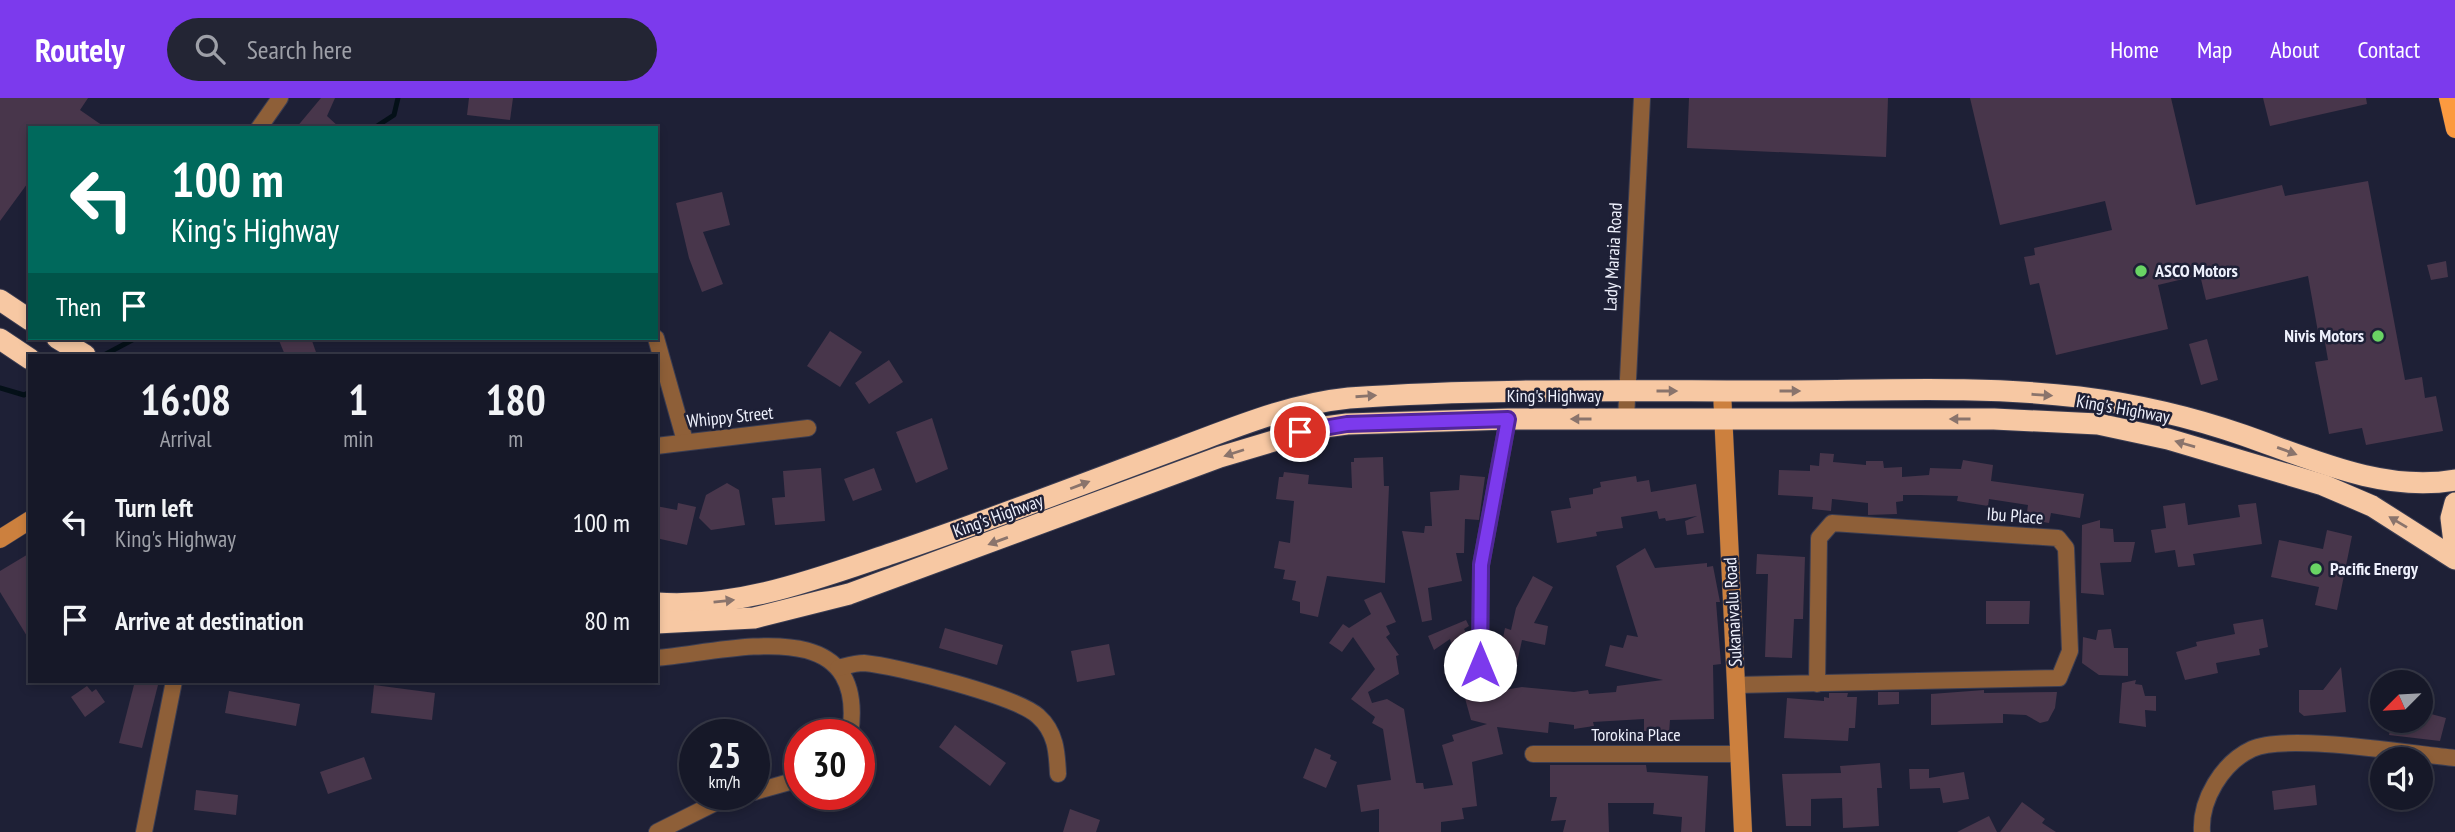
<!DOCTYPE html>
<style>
body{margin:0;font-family:"PT Sans Narrow",sans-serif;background:#232534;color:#f1f3f6;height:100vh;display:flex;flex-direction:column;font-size:26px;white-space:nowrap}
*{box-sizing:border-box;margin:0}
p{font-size:23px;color:#9ea0a8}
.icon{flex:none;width:38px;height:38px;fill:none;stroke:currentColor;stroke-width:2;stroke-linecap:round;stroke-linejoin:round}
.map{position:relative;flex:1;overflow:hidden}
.side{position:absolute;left:28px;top:256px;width:630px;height:329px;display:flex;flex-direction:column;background:#161828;border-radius:0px;box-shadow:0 4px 10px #0003,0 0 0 2px #353745}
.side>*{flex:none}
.banner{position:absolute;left:28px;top:28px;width:630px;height:214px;border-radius:0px;box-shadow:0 4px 10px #0003,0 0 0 2px #353745;background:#00695c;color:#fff;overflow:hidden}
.needle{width:46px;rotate:246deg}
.tools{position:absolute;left:2370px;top:572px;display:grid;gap:14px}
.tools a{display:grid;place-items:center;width:63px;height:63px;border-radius:50%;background:#161828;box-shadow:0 4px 10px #0003,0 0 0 2px #353745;font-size:35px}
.speed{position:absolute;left:679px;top:621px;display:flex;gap:14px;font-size:35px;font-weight:700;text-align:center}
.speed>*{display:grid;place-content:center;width:91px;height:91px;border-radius:50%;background:#161828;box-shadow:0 4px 10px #0003,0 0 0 2px #353745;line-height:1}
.speed small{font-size:18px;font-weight:400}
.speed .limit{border:10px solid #d22;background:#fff;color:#111}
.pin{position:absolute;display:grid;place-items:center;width:60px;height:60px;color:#fff;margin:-30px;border:4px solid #fff;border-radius:50%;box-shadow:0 2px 7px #0007}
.me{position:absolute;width:77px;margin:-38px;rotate:0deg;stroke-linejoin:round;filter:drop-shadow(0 0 5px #0008)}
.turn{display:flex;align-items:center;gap:24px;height:147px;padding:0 28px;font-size:32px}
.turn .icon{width:91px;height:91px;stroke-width:2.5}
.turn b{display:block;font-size:49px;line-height:60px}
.then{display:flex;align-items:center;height:66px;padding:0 28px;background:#0003;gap:14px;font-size:26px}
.eta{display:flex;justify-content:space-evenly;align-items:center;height:119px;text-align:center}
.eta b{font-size:42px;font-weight:800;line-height:49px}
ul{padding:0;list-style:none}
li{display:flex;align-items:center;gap:21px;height:98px;padding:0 28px}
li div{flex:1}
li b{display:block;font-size:26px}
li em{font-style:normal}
header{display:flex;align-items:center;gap:42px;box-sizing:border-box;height:98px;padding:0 35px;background:#7c3aed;color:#fff}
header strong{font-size:33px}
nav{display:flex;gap:38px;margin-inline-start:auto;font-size:24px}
.search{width:490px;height:63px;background:#232534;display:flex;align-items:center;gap:18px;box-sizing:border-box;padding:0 24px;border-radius:38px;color:#9ea0a8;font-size:26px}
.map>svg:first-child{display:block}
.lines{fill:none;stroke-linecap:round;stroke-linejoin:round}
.stream{stroke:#041018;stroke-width:5}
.building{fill:#48364b}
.street-casing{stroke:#3b3d52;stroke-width:18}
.secondary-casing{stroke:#3b3d52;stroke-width:19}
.primary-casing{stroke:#3b3d52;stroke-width:19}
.highway-casing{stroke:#3b3d52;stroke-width:23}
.street{stroke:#8e5f38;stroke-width:16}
.secondary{stroke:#cc803e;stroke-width:18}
.primary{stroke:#fc9a40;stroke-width:18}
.highway{stroke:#f7c8a3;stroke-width:21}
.oneway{fill:#8a746c}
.route-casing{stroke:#51269a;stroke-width:18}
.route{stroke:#7c3aed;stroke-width:12}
.poi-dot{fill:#69d464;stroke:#1e2036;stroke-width:2.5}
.labels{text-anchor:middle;stroke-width:5;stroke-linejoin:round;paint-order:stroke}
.street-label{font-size:18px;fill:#eef0fc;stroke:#1e2036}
.poi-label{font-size:18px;font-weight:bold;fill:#eef0fc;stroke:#1e2036;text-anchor:start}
</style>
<header>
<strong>Routely</strong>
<div class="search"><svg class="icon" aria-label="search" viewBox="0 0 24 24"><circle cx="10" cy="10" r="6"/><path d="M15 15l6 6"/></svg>Search here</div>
<nav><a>Home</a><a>Map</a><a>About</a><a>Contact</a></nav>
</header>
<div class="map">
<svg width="2455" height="734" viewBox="0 0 2455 734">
<rect width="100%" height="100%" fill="#1e2036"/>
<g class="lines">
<!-- stream -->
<g class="stream">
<polyline points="374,30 394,17 398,0"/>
<polyline points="104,257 136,240"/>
<polyline points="0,290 24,297 30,294"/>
</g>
</g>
<!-- building -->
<g class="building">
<polygon points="0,0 88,0 80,12 106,30 30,30 30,82 0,123"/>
<polygon points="321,0 335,0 327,18 340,30 296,30"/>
<polygon points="469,0 513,0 510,22 467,17"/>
<polygon points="1689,0 1888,0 1886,59 1687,50"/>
<polygon points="1970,0 2171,0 2196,107 2282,87 2285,98 2368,83 2405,282 2422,279 2425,300 2436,298 2443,333 2366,347 2362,330 2329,336 2315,264 2328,262 2323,233 2318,234 2308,178 2206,202 2200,177 2158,187 2168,231 2056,257 2039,185 2030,187 2024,159 2035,157 2034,150 2112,132 2105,103 2000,127"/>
<polygon points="2263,0 2366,0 2367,6 2270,28"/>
<polygon points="722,94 730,127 703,134 723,186 702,194 689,160 676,105"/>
<polygon points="2446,163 2448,179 2431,182 2427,167"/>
<polygon points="830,233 862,254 840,289 807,268"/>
<polygon points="278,240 311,240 317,257 285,257"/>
<polygon points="2207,241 2218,282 2201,287 2189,246"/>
<polygon points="889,262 903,284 869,306 855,285"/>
<polygon points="932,320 948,371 916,385 896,334"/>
<polygon points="1820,355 1834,356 1833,364 1866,367 1866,363 1883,363 1884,370 1902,369 1902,379 1929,377 1930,370 1961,371 1963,362 1993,367 1991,383 2084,396 2080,420 2051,415 2049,425 2026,421 2028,407 1989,401 1988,408 1957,403 1958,398 1920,397 1903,397 1903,403 1896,404 1897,416 1868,417 1868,405 1832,401 1831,413 1812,411 1813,399 1778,397 1779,372 1810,373 1810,367 1819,368"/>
<polygon points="1383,359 1384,388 1389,388 1385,485 1327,478 1318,519 1300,515 1300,504 1292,502 1296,483 1283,481 1285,472 1274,470 1279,443 1290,445 1294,403 1276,401 1279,379 1283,379 1284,374 1309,377 1308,386 1352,390 1351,364 1354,364 1354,360"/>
<polygon points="821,370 825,423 775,427 772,400 785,399 783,373"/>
<polygon points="874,370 882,392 853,403 844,381"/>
<polygon points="1460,377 1485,379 1479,422 1465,421 1464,455 1456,455 1462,483 1428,490 1432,522 1422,524 1402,433 1424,435 1425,428 1432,428 1430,394 1459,392"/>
<polygon points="1636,378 1637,384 1649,382 1651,394 1696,386 1704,435 1687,437 1685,423 1697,418 1666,423 1665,420 1659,421 1657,413 1621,419 1623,430 1596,434 1597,438 1557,445 1551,413 1571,410 1569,400 1593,396 1593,391 1601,389 1600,384"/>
<polygon points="727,385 739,392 745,427 711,432 699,420 706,397"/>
<polygon points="678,405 696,409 687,447 656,440 656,408 677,412"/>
<polygon points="2185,405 2188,427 2240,419 2238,407 2256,405 2262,446 2193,456 2195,467 2178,469 2175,452 2155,455 2151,432 2166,430 2163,408"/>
<polygon points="2100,422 2100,430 2113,431 2114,444 2135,444 2131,464 2100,465 2104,497 2081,495 2082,427"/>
<polygon points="2327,432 2352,438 2337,512 2315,507 2319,489 2271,479 2279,442 2323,451"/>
<polygon points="1645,450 1655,470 1707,465 1707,469 1713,468 1720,504 1716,504 1721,566 1713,567 1714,621 1670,622 1669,635 1644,633 1644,621 1593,624 1594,628 1574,631 1574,627 1549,624 1548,635 1497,629 1503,656 1472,664 1477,708 1462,710 1464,721 1441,724 1441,734 1379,734 1379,711 1361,714 1357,687 1391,682 1383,631 1372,625 1375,619 1351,601 1375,571 1353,539 1342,554 1329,545 1343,526 1349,530 1371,516 1364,502 1381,494 1396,524 1386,528 1390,536 1386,539 1399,557 1396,558 1399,576 1368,594 1372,605 1387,601 1404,611 1416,685 1423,685 1424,691 1453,687 1442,647 1454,643 1452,637 1487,626 1471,622 1460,582 1485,576 1492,594 1522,589 1574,594 1588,592 1589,596 1616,594 1617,588 1663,582 1605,568 1610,547 1623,550 1627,537 1638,539 1616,468"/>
<polygon points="30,455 30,543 0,494 0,473"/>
<polygon points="1757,456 1805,459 1803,521 1794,521 1792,560 1765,559 1768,476 1756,476"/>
<polygon points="1533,478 1553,489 1534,525 1548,528 1545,547 1522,542 1516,569 1504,566 1507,552 1501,550 1505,530 1511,532 1516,510"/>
<polygon points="1986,503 2030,503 2029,526 1986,526"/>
<polygon points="2263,521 2268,549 2259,551 2260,557 2216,565 2218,575 2185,582 2176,554 2197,548 2196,544 2235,536 2233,526"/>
<polygon points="1466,522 1469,528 1464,531 1470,541 1470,550 1454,557 1450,541 1434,552 1428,538"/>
<polygon points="945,530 1003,547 997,567 939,550"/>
<polygon points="2111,531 2114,550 2128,550 2128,578 2099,577 2082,565 2083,539 2096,542 2098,532"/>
<polygon points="1109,546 1115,577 1077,584 1071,553"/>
<polygon points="2341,569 2346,614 2304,618 2299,614 2299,592 2323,592"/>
<polygon points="2136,582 2135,586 2142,587 2145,598 2156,598 2156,613 2145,612 2146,629 2119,625 2122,585"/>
<polygon points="135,583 159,583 142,650 119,645"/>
<polygon points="374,587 435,595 432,622 371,615"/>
<polygon points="87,588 92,594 96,591 105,604 85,619 71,599"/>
<polygon points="1984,592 1984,595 2057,594 2055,610 2048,623 2040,625 2026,617 2003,616 2003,625 1931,627 1931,596"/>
<polygon points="229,593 300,606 296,628 225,615"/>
<polygon points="1878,594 1899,594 1899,606 1878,607"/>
<polygon points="1829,595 1848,595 1847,599 1857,599 1855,630 1849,630 1848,643 1784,640 1787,600 1824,603 1824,599 1829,600"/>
<polygon points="2420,613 2446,620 2440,643 2389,637 2392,623 2420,623"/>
<polygon points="955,627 1006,665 990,688 939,649"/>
<polygon points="1315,650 1331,657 1330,661 1337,664 1326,690 1303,680"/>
<polygon points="364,659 372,681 328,696 320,674"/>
<polygon points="1880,665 1882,690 1877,690 1879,728 1843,730 1842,700 1811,701 1811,728 1786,728 1782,676 1841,675 1840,668"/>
<polygon points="1550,667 1646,667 1647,674 1708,678 1705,734 1681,734 1682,719 1653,716 1654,705 1608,705 1609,734 1563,734 1566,722 1551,723 1557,699 1550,699"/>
<polygon points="1909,671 1929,671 1929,680 1964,674 1969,701 1943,705 1940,690 1910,691"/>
<polygon points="2315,687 2317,707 2274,712 2272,693"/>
<polygon points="196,692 238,697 236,717 194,712"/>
<polygon points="2022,704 2045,721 2042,725 2056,734 2000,734"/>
<polygon points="1070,711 1100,722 1096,734 1063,734"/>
<polygon points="1989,718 1997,734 1957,734"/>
</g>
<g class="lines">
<defs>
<g id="street">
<polyline points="259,30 280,0"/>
<polyline points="656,240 685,343"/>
<polyline points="1626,321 1642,0"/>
<polyline points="656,348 808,330"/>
<path d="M 656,560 C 730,554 869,511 850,637"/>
<polyline points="1480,567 1481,467 1508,321"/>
<path d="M 838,570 C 846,568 855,565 864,565 C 897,568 1016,598 1038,618 C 1056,634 1057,654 1058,676"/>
<polyline points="1737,587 2059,580 2070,553 2066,450 2058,440 1832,425 1819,440 1817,586"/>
<polyline points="1533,656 1738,656"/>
<polyline points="754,694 800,681"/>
<polyline points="144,734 174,583"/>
<polyline points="657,734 725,700 742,696"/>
<path d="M 2202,734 C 2200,702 2222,665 2252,651 C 2287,635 2412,656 2455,660"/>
</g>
<g id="secondary">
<polyline points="1722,293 1743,734"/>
<polyline points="0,441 30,422"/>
</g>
<polyline id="primary" points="2448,0 2455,31"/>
<g id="highway">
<polyline points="0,202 30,222"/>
<polyline points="57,240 85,257"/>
<polyline points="0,241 30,261"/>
<polyline points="2455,405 2451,420 2455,453"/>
<path d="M 656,505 C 738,511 816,481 893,455 C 990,422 1085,385 1182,349 C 1236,329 1290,306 1349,300 C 1489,290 1630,293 1770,293 C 1873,293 1977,287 2079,299 C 2134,306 2191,319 2243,337 C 2309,360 2383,395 2455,382"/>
<polyline points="656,525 754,520 849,496 1220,359 1317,330 1347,326 1508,321 1994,321 2098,326 2168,341 2323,387 2372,408 2455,461"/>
</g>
</defs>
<!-- street casing -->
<use href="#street" class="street-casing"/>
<!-- secondary casing -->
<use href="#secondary" class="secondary-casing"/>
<!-- primary casing -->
<use href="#primary" class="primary-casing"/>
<!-- highway casing -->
<use href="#highway" class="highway-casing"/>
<!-- street -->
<use href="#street" class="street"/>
<!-- secondary -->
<use href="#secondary" class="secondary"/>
<!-- primary -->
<use href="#primary" class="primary"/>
<!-- highway -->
<use href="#highway" class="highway"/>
</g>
<!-- one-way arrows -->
<defs><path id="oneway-solid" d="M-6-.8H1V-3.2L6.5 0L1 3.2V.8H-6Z" transform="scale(1.75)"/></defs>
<g class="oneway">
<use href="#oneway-solid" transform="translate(1667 293)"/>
<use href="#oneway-solid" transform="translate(1790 293)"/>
<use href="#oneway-solid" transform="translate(2042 297) rotate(4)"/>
<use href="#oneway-solid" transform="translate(1366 298) rotate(-4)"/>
<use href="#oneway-solid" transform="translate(1581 321) rotate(-180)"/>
<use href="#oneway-solid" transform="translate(1960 321) rotate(180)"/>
<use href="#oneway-solid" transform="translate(2185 346) rotate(-164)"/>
<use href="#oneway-solid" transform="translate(2287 353) rotate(20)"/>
<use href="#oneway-solid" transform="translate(1234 355) rotate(162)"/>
<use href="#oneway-solid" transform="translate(1080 387) rotate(-21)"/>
<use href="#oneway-solid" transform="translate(2398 424) rotate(-149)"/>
<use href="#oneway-solid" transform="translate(998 443) rotate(160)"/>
<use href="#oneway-solid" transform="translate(724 503) rotate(-6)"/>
</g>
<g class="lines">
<defs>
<polyline id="route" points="1300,334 1347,326 1508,321 1481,467 1480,567"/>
</defs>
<!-- route casing -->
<use href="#route" class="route-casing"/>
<!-- route -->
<use href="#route" class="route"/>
</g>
<!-- markers -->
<g class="poi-dot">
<circle cx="2141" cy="173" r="7"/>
<circle cx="2378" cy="238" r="7"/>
<circle cx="2316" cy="471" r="7"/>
</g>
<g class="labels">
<!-- street labels -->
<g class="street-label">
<text transform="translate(1613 159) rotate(-87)" y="6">Lady Maraia Road</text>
<text x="1554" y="304">King's Highway</text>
<text transform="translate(2123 311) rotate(10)" y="6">King's Highway</text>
<text transform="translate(730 319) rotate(-6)" y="6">Whippy Street</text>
<text transform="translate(998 418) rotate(-20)" y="6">King's Highway</text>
<text transform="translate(2015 418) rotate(4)" y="6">Ibu Place</text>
<text transform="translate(1733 514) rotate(-93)" y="6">Sukanaivalu Road</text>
<text x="1636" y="643">Torokina Place</text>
</g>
<!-- poi labels -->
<g class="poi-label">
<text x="2155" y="179">ASCO Motors</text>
<text x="2364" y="244" text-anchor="end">Nivis Motors</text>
<text x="2330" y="477">Pacific Energy</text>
</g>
</g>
</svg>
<div class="tools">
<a><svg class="needle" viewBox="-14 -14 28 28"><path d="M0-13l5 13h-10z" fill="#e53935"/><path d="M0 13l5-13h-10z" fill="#9ea0a8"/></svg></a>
<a><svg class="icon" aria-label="sound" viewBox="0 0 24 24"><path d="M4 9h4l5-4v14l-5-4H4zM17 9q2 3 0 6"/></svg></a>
</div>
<div class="speed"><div>25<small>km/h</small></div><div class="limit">30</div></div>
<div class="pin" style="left:1300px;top:334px;background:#d93025"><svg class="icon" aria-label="arrive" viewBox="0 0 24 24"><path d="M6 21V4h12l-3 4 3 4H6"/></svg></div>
<svg class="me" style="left:1480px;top:567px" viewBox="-20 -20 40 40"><circle r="19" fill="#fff"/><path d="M0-13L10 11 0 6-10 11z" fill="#7c3aed"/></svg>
<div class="banner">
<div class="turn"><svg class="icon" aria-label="left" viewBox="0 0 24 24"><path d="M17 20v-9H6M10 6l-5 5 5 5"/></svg><div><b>100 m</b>King's Highway</div></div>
<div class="then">Then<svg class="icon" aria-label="arrive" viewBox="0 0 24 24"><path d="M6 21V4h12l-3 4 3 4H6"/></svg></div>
</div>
<section class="side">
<div class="eta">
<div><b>16:08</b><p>Arrival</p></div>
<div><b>1</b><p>min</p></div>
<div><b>180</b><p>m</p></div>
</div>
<ul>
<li><svg class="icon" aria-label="left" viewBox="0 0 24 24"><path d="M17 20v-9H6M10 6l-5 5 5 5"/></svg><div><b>Turn left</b><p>King's Highway</p></div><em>100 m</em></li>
<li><svg class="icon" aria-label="arrive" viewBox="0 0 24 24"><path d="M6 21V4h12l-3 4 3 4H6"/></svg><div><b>Arrive at destination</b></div><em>80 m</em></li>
</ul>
</section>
</div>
